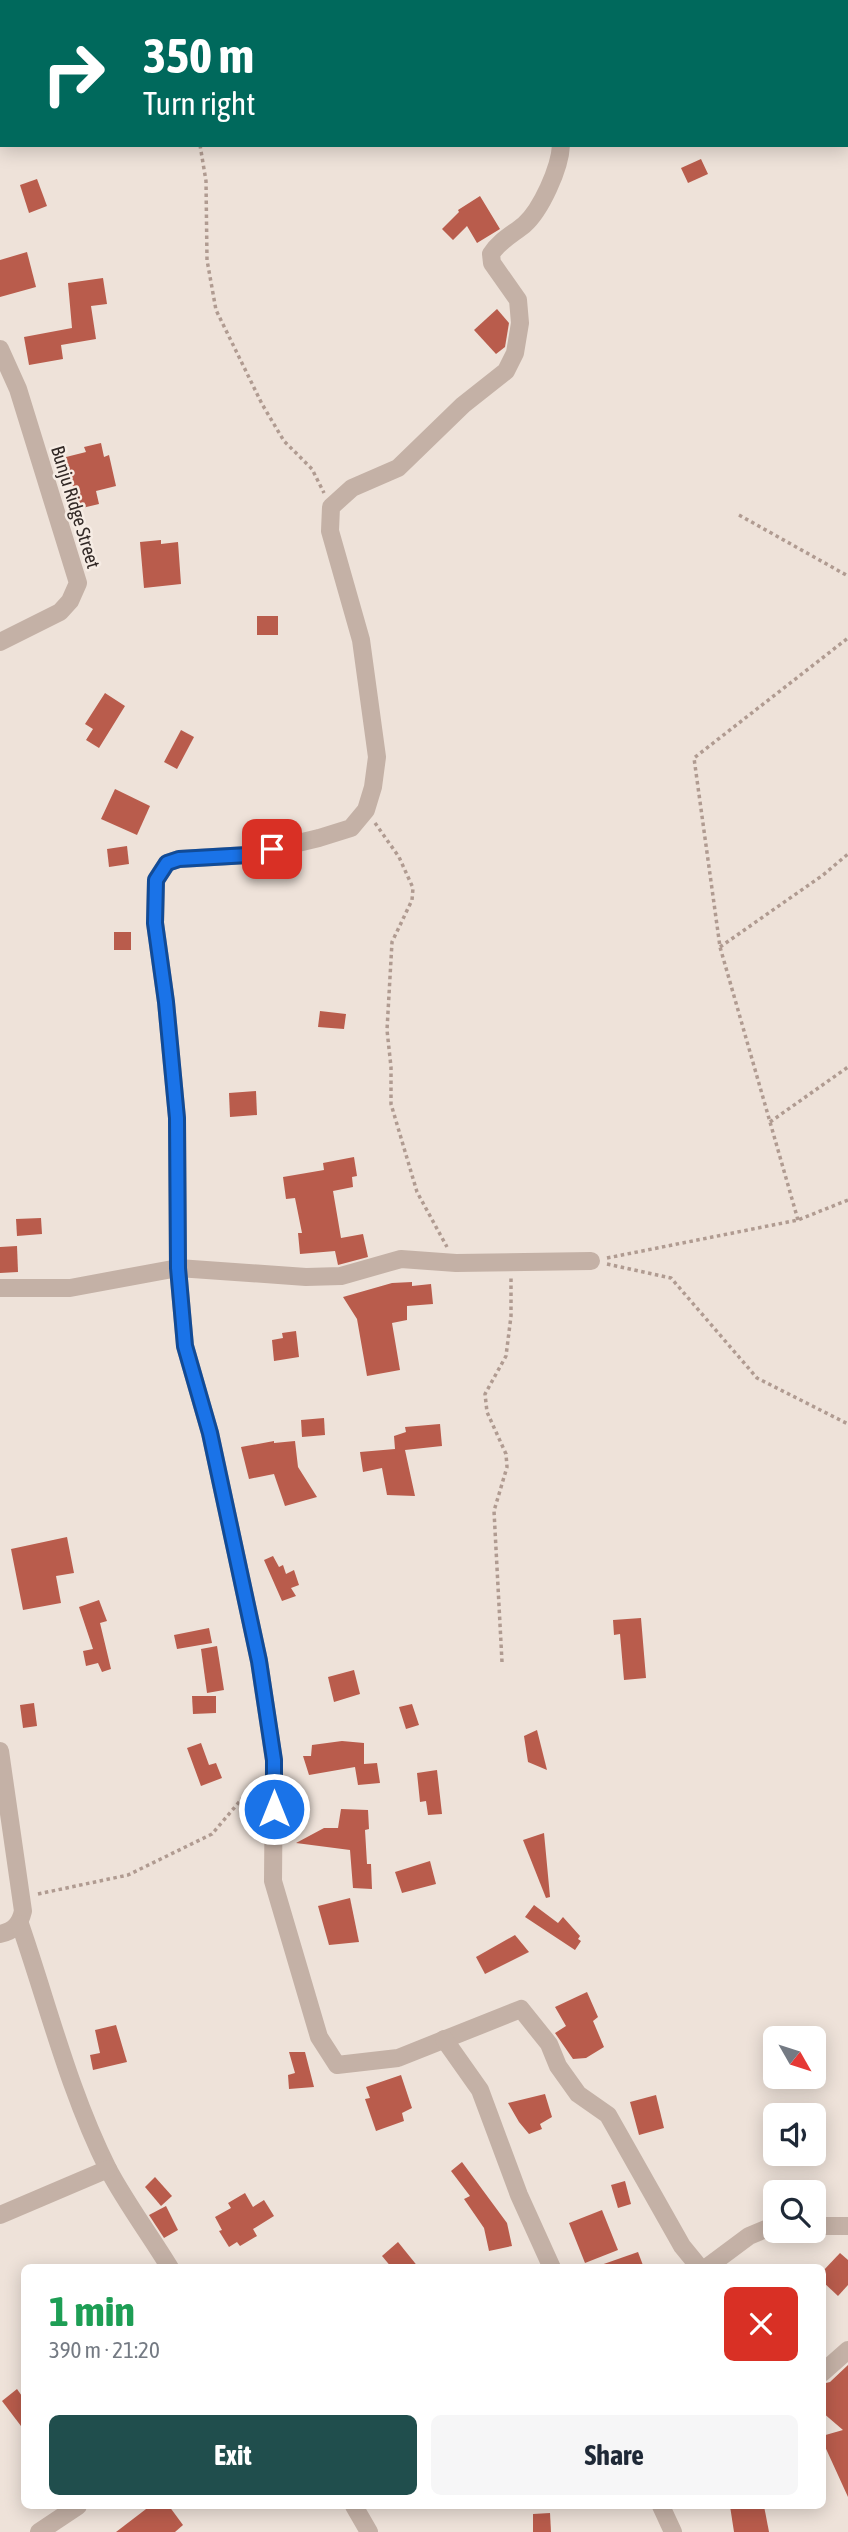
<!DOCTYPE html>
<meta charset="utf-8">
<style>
body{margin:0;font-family:"Asap Condensed",sans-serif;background:#f6f6f7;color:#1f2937;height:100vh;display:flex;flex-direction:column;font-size:26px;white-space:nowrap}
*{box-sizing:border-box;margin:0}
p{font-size:23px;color:#747a83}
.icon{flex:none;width:38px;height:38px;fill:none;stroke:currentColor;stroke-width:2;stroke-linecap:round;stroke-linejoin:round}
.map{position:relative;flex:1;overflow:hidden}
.side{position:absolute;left:21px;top:2264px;width:805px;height:245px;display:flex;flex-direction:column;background:#fff;border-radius:10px;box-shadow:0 4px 18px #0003}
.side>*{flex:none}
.banner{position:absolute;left:0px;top:0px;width:849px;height:147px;box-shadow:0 4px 18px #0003;background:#00695c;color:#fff;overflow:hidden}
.needle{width:46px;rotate:129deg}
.controls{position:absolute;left:763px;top:2026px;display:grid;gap:14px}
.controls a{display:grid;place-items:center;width:63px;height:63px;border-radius:10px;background:#fff;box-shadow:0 4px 18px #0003;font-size:35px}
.pin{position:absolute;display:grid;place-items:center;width:60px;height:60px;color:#fff;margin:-30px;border-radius:14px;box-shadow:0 4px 10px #0006}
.me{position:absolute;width:77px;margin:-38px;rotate:0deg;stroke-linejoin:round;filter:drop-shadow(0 0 5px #0008)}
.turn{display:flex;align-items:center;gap:24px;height:147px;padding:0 28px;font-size:32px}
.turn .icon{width:91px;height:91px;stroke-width:2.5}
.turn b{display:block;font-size:49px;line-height:60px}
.round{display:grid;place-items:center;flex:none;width:74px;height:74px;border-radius:10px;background:#f6f6f7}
.headline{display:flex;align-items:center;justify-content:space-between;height:119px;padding:0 28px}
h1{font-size:42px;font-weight:700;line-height:52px;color:#1e9e55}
.action{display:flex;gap:14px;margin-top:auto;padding:14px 28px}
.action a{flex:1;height:80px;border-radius:10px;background:#204e4d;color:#fff;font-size:28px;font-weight:700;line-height:80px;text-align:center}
.action a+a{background:#f6f6f7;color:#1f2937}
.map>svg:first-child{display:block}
.building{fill:#b95c4c}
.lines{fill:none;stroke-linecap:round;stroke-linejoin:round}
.path{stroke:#b09b91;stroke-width:3.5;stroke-dasharray:3.5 3.5;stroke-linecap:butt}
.minor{stroke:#c4b1a6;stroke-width:18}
.route-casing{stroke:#114b97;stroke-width:18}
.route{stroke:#1a73e8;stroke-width:12}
.labels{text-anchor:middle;stroke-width:5;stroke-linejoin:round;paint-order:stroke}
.street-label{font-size:19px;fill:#322926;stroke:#f6ece4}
</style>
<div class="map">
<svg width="848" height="2532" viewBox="0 0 848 2532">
<rect width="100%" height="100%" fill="#eee2d9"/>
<!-- building -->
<g class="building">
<polygon points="701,159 708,174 688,183 681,168"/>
<polygon points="37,179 47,206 29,213 20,185"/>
<polygon points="480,196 500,229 477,243 467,226 453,240 442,229 459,212 458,210"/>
<polygon points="27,252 36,287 0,297 0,260"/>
<polygon points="103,278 107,304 91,306 96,339 61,345 63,359 29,365 24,337 72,328 68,283"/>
<polygon points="497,309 509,323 505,347 496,354 474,330"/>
<polygon points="101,443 104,457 109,455 116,486 96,491 99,504 78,509 66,457 86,452 84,447"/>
<polygon points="161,540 161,544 178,542 181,584 144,588 140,542"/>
<rect x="257" y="616" width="21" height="19"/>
<polygon points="105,693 125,706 99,748 86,740 93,729 85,724"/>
<polygon points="181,730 194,737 177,769 164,762"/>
<polygon points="115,789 150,806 137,835 101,819"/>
<polygon points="127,846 129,864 109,867 107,849"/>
<rect x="114" y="932" width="17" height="18"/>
<polygon points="320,1011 346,1014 344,1029 318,1027"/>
<polygon points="256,1091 257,1115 230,1117 229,1093"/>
<polygon points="354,1157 357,1176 352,1177 353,1187 333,1191 341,1238 363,1234 368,1257 338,1265 335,1251 300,1254 298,1233 302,1233 295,1198 286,1199 283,1177 324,1170 323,1163"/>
<polygon points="41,1218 42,1234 17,1236 16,1219"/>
<polygon points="17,1246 18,1272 0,1273 0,1247"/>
<polygon points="412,1282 412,1286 431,1284 433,1304 407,1306 407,1320 392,1323 400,1370 367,1376 357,1319 343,1297 392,1283"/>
<polygon points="296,1331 299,1357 274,1361 272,1340 283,1338 282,1333"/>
<polygon points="324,1418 325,1435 302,1437 301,1420"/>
<polygon points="440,1424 442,1446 405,1450 415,1496 387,1495 382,1468 363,1472 360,1452 395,1449 394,1436 406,1432 405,1427"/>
<polygon points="274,1441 274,1443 295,1441 298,1467 317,1497 285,1506 274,1474 249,1479 241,1447"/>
<polygon points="67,1537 74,1573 56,1576 61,1603 23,1610 11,1549"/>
<polygon points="273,1556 279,1567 283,1565 286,1574 294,1570 299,1585 291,1588 296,1596 282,1601 264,1560"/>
<polygon points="99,1600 107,1621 100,1623 111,1669 102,1672 98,1663 86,1666 83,1651 93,1649 79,1607"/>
<polygon points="641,1618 646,1678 624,1680 620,1634 614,1635 613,1620"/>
<polygon points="209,1628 212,1643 177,1649 174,1635"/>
<polygon points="217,1646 224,1690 207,1693 201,1649"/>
<polygon points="354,1670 360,1694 334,1702 328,1677"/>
<polygon points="192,1696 216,1696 216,1713 193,1714"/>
<polygon points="34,1703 37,1726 23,1728 20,1705"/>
<polygon points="412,1704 419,1725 406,1729 399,1707"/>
<polygon points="537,1730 547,1770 528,1762 524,1736"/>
<polygon points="342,1741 364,1743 364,1764 377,1763 380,1783 358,1785 355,1767 309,1775 303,1756 311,1756 312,1745"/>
<polygon points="201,1743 209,1765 216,1763 222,1778 201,1786 187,1748"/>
<polygon points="437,1770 442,1814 428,1815 426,1801 420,1802 417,1773"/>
<polygon points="341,1809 368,1810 369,1829 365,1830 367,1864 371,1864 372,1889 353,1888 350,1850 296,1843 324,1828 338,1828"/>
<polygon points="544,1833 550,1897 546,1898 523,1840"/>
<polygon points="430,1861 436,1884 402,1893 395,1872"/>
<polygon points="350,1898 359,1942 329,1945 318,1906"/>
<polygon points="534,1905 558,1923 563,1917 580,1936 578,1939 581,1941 575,1950 525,1917"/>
<polygon points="515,1935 529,1952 485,1974 476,1957"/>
<polygon points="587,1992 598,2017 593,2021 604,2047 586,2058 573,2059 555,2033 566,2026 555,2007"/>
<polygon points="116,2025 127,2062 93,2070 90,2055 100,2053 95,2030"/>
<polygon points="289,2052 305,2052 314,2087 289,2089 288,2075 295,2073"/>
<polygon points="401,2075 412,2108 402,2113 404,2121 376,2131 365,2099 370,2098 366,2087"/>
<polygon points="545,2094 552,2117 540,2124 542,2129 529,2134 519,2122 508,2103"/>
<polygon points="656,2095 664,2128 639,2135 630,2102"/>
<polygon points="462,2162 507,2223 512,2246 489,2251 484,2228 464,2199 470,2196 451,2171"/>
<polygon points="155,2177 172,2196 161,2206 145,2187"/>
<polygon points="625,2181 631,2204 618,2208 611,2185"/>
<polygon points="245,2193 253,2207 264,2200 274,2216 253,2229 257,2236 240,2246 237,2242 229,2247 219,2231 222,2230 215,2217 231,2208 228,2203"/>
<polygon points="166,2206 178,2230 164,2238 149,2215"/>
<polygon points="602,2210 618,2250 585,2263 569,2223"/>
<polygon points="398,2242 419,2268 392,2268 382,2256"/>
<polygon points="638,2252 644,2268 599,2268 598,2266"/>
<polygon points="840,2253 848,2260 848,2285 838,2296 822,2281 822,2272"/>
<polygon points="848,2365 848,2497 822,2440 822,2436 843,2430 822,2412 822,2384 830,2382"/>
<polygon points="17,2389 24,2399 24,2430 2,2401"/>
<polygon points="150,2506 169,2506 183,2525 175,2532 116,2532"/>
<polygon points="730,2506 764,2506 769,2532 734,2532"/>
<polygon points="550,2513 551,2532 533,2532 533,2514"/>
</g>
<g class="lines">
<!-- path -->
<g class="path">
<polyline points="121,2 121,0"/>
<polyline points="200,145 206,181 207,260 216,310 262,404 284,441 312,469 324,493"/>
<polyline points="739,515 848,576"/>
<polyline points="375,823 399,857 413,888 412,900 392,942 387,1030 391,1067 391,1104 417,1192 447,1247"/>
<polyline points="720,947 823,875 848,854"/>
<polyline points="770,1122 848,1067"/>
<polyline points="798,1220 720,947 694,758 848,638"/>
<polyline points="607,1258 798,1220 848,1200"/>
<polyline points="607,1264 671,1278 757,1378 848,1424"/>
<polyline points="502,1662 494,1511 507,1467 506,1454 487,1412 485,1394 506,1356 511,1316 511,1278"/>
<polyline points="38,1894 128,1875 212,1834 257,1781"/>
</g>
<!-- minor -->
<g class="minor">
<polyline points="841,2 841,0"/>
<path d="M 561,145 C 560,168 541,210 524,225 C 513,234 499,241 491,254 L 492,263 L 518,300 L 520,323 L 515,353 L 506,371 L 463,405 L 398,468 L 352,488 L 331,507 L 330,531 L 361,640 L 377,757 L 373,787 L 366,810 L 351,828 L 319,838 L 248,855 L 179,859 L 167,863 L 156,880 L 155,923 L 166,1002 L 177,1118 L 178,1268 L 185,1346 L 210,1433 L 259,1661 L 274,1761 L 273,1881 L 319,2037 L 337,2065 L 398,2058 L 521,2009 L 549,2044 L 558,2066 L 578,2094 L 608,2115 L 682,2246 L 700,2268"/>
<polyline points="0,349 18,389 78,583 70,601 60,612 0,642"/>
<polyline points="0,1288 70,1288 178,1268 306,1277 341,1276 401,1259 456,1263 591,1261"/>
<path d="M 0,1751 L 23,1911 C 20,1924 14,1931 0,1934"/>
<path d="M 20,1924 C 48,2005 69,2091 108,2169 C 126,2203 150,2235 170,2268"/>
<polyline points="444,2039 480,2090 519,2195 552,2268"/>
<polyline points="0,2215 108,2169"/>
<polyline points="814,2226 848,2226"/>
<polyline points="706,2268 749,2236 775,2225"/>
<polyline points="822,2373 848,2350"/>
<polyline points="354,2506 369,2532"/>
<polyline points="661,2506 673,2532"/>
<polyline points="39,2532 78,2506"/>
</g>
</g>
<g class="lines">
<defs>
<polyline id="route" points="272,849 248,855 179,859 167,863 156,880 155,923 166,1002 177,1118 178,1268 185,1346 210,1433 259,1661 274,1760 274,1809"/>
</defs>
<!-- route casing -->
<use href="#route" class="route-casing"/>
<!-- route -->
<use href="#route" class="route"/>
</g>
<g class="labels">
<!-- street labels -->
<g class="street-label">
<text transform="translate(76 507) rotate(73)" y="7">Bunju Ridge Street</text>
</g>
</g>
</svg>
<div class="controls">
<a><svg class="needle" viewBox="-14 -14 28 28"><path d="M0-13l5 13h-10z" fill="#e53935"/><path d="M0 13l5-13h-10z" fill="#747a83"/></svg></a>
<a><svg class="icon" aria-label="sound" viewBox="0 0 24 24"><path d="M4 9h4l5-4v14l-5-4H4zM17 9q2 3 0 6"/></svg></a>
<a><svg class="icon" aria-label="search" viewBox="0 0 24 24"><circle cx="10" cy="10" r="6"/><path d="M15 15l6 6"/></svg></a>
</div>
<div class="pin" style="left:272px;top:849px;background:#d93025"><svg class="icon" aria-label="arrive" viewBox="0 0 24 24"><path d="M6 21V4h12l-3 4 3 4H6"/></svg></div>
<svg class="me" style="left:274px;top:1809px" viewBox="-20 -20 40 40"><circle r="17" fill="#1a73e8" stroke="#fff" stroke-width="3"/><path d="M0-11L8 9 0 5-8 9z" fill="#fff"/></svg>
<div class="banner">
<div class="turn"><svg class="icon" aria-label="right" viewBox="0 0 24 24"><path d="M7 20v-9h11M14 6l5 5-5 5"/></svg><div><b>350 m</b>Turn right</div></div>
</div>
<section class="side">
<div class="headline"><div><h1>1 min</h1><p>390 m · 21:20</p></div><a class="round" style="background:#d93025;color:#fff"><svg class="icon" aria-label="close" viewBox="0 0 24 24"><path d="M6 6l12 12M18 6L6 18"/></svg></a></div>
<div class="action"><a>Exit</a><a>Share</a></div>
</section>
</div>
